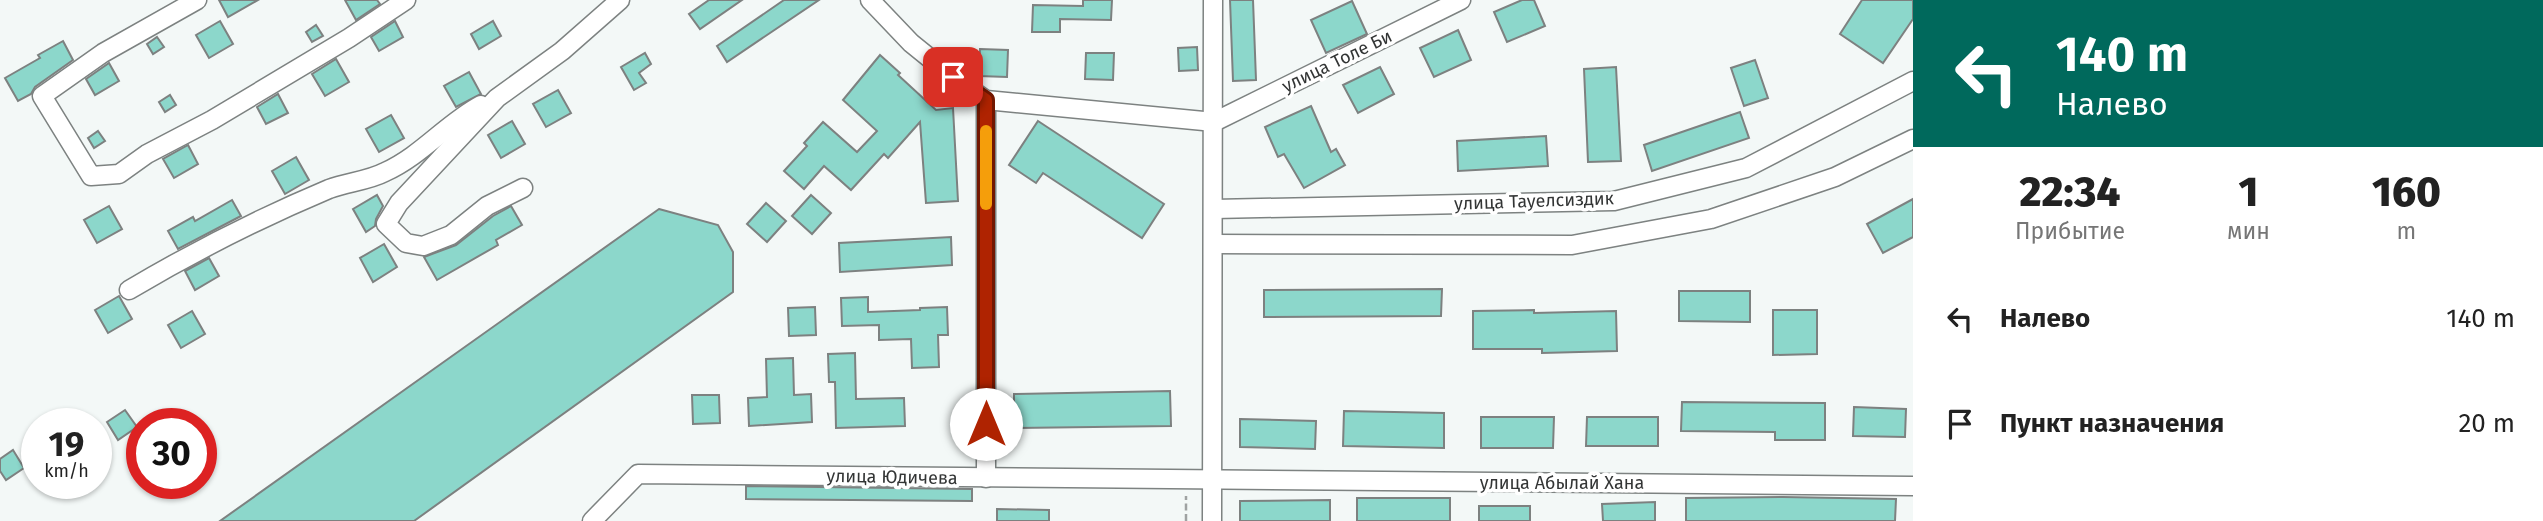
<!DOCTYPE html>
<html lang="ru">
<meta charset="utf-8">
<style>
body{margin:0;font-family:"Fira Sans",sans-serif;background:#f2f2f2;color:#222;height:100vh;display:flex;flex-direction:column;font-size:26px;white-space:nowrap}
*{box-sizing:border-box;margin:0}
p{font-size:23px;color:#767676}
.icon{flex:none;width:38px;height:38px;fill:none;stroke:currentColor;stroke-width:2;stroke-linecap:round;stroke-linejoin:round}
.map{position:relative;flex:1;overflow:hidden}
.sheet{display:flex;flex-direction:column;background:#fff;width:630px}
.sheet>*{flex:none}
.banner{background:#00695c;color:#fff;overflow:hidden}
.speed{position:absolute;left:21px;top:408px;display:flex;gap:14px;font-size:35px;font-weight:700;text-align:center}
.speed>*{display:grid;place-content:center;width:91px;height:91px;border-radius:50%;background:#fff;box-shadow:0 2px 5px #0004;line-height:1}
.speed small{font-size:18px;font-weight:400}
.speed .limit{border:10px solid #d22;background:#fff;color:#111}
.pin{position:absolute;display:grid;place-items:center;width:60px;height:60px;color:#fff;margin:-30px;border-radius:14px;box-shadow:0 4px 10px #0006}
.me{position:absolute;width:77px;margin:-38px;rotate:0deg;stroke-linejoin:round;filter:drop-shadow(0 0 5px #0008)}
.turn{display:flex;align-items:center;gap:24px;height:147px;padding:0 28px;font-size:32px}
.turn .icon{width:91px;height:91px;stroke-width:2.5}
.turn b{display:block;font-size:49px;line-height:60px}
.eta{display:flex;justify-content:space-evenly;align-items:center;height:119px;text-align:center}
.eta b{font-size:42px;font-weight:800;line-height:49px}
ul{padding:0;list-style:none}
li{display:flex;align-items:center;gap:21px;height:105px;padding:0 28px}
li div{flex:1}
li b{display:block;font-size:26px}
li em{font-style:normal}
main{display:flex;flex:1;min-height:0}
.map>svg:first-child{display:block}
.building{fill:#8cd7cb;stroke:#7d8180;stroke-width:2}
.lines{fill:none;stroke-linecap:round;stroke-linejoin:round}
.minor-casing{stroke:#7d8281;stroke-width:21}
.path{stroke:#9fa2a2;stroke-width:2.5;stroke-dasharray:7 3.5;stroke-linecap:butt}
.minor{stroke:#fff;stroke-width:18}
.route-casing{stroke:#721701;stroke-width:18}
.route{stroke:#af2301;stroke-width:12}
.slow{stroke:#f59e0b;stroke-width:12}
.labels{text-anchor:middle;stroke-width:7;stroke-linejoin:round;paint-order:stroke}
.street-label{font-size:18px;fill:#333535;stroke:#fff}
</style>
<main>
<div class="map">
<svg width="1913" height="521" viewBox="0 0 1913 521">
<rect width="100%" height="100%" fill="#f3f8f7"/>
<!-- building -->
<g class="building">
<polygon points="219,0 258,0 228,17"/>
<polygon points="345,0 377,0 380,4 356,20"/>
<polygon points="709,0 742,0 700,29 689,14"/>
<polygon points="784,0 819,0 727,62 717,46"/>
<polygon points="1083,0 1112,0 1111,20 1060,19 1060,32 1032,32 1033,5 1083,6"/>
<polygon points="1230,0 1253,0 1256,80 1233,81"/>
<polygon points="1522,0 1534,0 1545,26 1507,42 1494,12"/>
<polygon points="1862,0 1913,0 1913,19 1883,63 1840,34"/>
<polygon points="1352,1 1367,34 1326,53 1311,20"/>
<polygon points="220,21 233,44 209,58 196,35"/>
<polygon points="395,21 403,37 379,51 371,37"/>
<polygon points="493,21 501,36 479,49 471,34"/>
<polygon points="316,25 323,36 312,42 306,32"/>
<polygon points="1458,30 1471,60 1434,77 1420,48"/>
<polygon points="157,37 164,47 153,54 147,44"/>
<polygon points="63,41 73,60 35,87 31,94 18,101 5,78 40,58 38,55"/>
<polygon points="1197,47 1198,70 1179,71 1178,48"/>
<polygon points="980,49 1008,50 1007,77 979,76"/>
<polygon points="645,53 651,64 639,73 646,83 634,90 621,67"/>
<polygon points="1086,53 1114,53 1113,80 1085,79"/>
<polygon points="880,55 900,73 898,75 936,110 953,108 958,201 926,203 920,122 888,158 884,154 851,190 824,166 804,189 784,171 807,146 804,143 823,122 857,152 877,131 843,100"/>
<polygon points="336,59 349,82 325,96 312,74"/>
<polygon points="1755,60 1768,98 1744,106 1731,68"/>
<polygon points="109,63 119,81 95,95 86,79"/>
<polygon points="1380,67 1394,94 1358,113 1343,85"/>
<polygon points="1616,67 1621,161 1588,162 1584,69"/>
<polygon points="469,72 481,94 456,107 444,86"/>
<polygon points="558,90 571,113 546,127 533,104"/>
<polygon points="278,94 288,113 266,124 257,107"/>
<polygon points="170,95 176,105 165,112 159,102"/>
<polygon points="1311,106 1331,152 1336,149 1345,165 1304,188 1284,154 1278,157 1265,127"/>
<polygon points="1740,112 1749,138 1652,171 1644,145"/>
<polygon points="391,115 404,138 379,152 366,129"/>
<polygon points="512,121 525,144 501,158 488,135"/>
<polygon points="1038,121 1164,204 1142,238 1043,173 1036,183 1009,165"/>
<polygon points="98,131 105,141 94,148 88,138"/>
<polygon points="1546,136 1548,166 1458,171 1457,141"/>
<polygon points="188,145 198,164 174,178 163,159"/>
<polygon points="296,157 309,180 285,194 272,171"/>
<polygon points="377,195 383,206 376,219 375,226 366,232 353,209"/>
<polygon points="811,195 831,213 812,234 792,216"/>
<polygon points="1913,199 1913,237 1883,253 1867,224"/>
<polygon points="232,200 241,216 178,249 168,231 193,217 195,221"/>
<polygon points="766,203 786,221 767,242 747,224"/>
<polygon points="109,206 122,229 97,243 84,220"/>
<polygon points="511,206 522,225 496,240 498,245 437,280 424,257 456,245 493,216"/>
<polygon points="659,209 718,225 733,252 733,292 414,521 220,521"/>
<polygon points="951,237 952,265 840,272 839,243"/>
<polygon points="384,244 397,267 373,282 360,258"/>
<polygon points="209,258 219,276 195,290 185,271"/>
<polygon points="1442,289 1441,316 1264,317 1264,290"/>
<polygon points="1679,291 1750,291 1750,322 1679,321"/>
<polygon points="119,296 132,319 108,333 95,310"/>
<polygon points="868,297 868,312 920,310 920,308 947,307 948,335 938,335 939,367 912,368 911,339 879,340 879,325 842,326 841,298"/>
<polygon points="815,307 816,335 789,336 788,308"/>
<polygon points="1534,310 1534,313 1616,311 1617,351 1542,353 1542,349 1473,349 1473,311"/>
<polygon points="1773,310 1817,310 1817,354 1773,355"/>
<polygon points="192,311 205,334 181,348 168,325"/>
<polygon points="855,353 856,399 904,398 905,426 836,428 835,382 829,382 828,354"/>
<polygon points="793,358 794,395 811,394 812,422 749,426 748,398 767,397 766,359"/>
<polygon points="1170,391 1171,426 1014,428 1014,394"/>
<polygon points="692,395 719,395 720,423 693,424"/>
<polygon points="1682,402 1825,403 1825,440 1775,440 1775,432 1681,431"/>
<polygon points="1854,407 1906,409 1905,437 1853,436"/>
<polygon points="125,410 137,427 118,440 107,422"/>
<polygon points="1344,411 1444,413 1444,448 1343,446"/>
<polygon points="1481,417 1554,417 1553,448 1481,448"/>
<polygon points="1587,417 1658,417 1658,446 1586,446"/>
<polygon points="1240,419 1316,421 1315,449 1240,447"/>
<polygon points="13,450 24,468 6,480 0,471 0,459"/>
<polygon points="746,486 972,489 972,501 746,499"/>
<polygon points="1783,497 1896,499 1895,521 1686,521 1686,498"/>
<rect x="1357" y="498" width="93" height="23"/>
<polygon points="1330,500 1330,521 1240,521 1240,501"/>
<polygon points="1655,502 1655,521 1603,521 1602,504"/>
<rect x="1479" y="506" width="51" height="15"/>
<polygon points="997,509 1049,510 1049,521 997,521"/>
</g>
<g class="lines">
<defs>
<g id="minor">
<polyline points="197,0 103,53 42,96 91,176 119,174 147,154 212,120 349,38 406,0"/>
<polyline points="870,0 911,43 953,77 986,100 1214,122 1461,0"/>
<polyline points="986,100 986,478"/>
<polyline points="523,188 487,206 451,235 423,246 406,243 386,224 399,203 497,98 562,51 620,0"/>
<polyline points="1214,209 1614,201 1746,168 1913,81"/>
<polyline points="1214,244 1572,245 1711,219 1835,177 1913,139"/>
<path d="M 129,290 C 193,252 260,218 329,189 C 347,182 368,181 385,172 C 421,156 447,123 481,105"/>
<polyline points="592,521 638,474 1913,486"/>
<polyline points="1212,521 1213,0"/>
</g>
</defs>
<!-- minor casing -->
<use href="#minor" class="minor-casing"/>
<!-- path -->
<polyline class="path" points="1186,521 1186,496"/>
<!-- minor -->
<use href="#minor" class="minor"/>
</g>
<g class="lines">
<defs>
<polyline id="route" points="953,77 986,100 986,424"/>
</defs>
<!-- route casing -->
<use href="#route" class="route-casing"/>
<!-- route -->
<use href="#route" class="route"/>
<!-- slow -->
<polyline class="slow" points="986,131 986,204"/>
</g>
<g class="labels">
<!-- street labels -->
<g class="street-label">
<text transform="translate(1337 61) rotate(-26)" y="6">улица Толе Би</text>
<text transform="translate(1534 201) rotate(-2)" y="6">улица Тауелсиздик</text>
<text transform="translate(892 477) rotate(1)" y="6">улица Юдичева</text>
<text x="1562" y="489">улица Абылай Хана</text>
</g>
</g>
</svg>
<div class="speed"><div>19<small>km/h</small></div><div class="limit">30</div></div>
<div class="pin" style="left:953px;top:77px;background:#d93025"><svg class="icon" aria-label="arrive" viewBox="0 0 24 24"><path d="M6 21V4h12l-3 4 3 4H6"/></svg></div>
<svg class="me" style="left:986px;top:424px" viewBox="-20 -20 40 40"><circle r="19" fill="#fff"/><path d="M0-13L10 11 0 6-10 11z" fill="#af2301"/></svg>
</div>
<section class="sheet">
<div class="banner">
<div class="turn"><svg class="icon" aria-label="left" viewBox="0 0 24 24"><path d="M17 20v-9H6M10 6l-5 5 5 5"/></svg><div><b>140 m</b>Налево</div></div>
</div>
<div class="eta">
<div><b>22:34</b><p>Прибытие</p></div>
<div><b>1</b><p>мин</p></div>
<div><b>160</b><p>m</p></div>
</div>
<ul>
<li><svg class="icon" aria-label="left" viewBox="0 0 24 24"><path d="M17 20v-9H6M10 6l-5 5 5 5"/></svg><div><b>Налево</b></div><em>140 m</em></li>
<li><svg class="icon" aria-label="arrive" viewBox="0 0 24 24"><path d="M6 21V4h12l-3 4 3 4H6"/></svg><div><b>Пункт назначения</b></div><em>20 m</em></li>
</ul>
</section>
</main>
